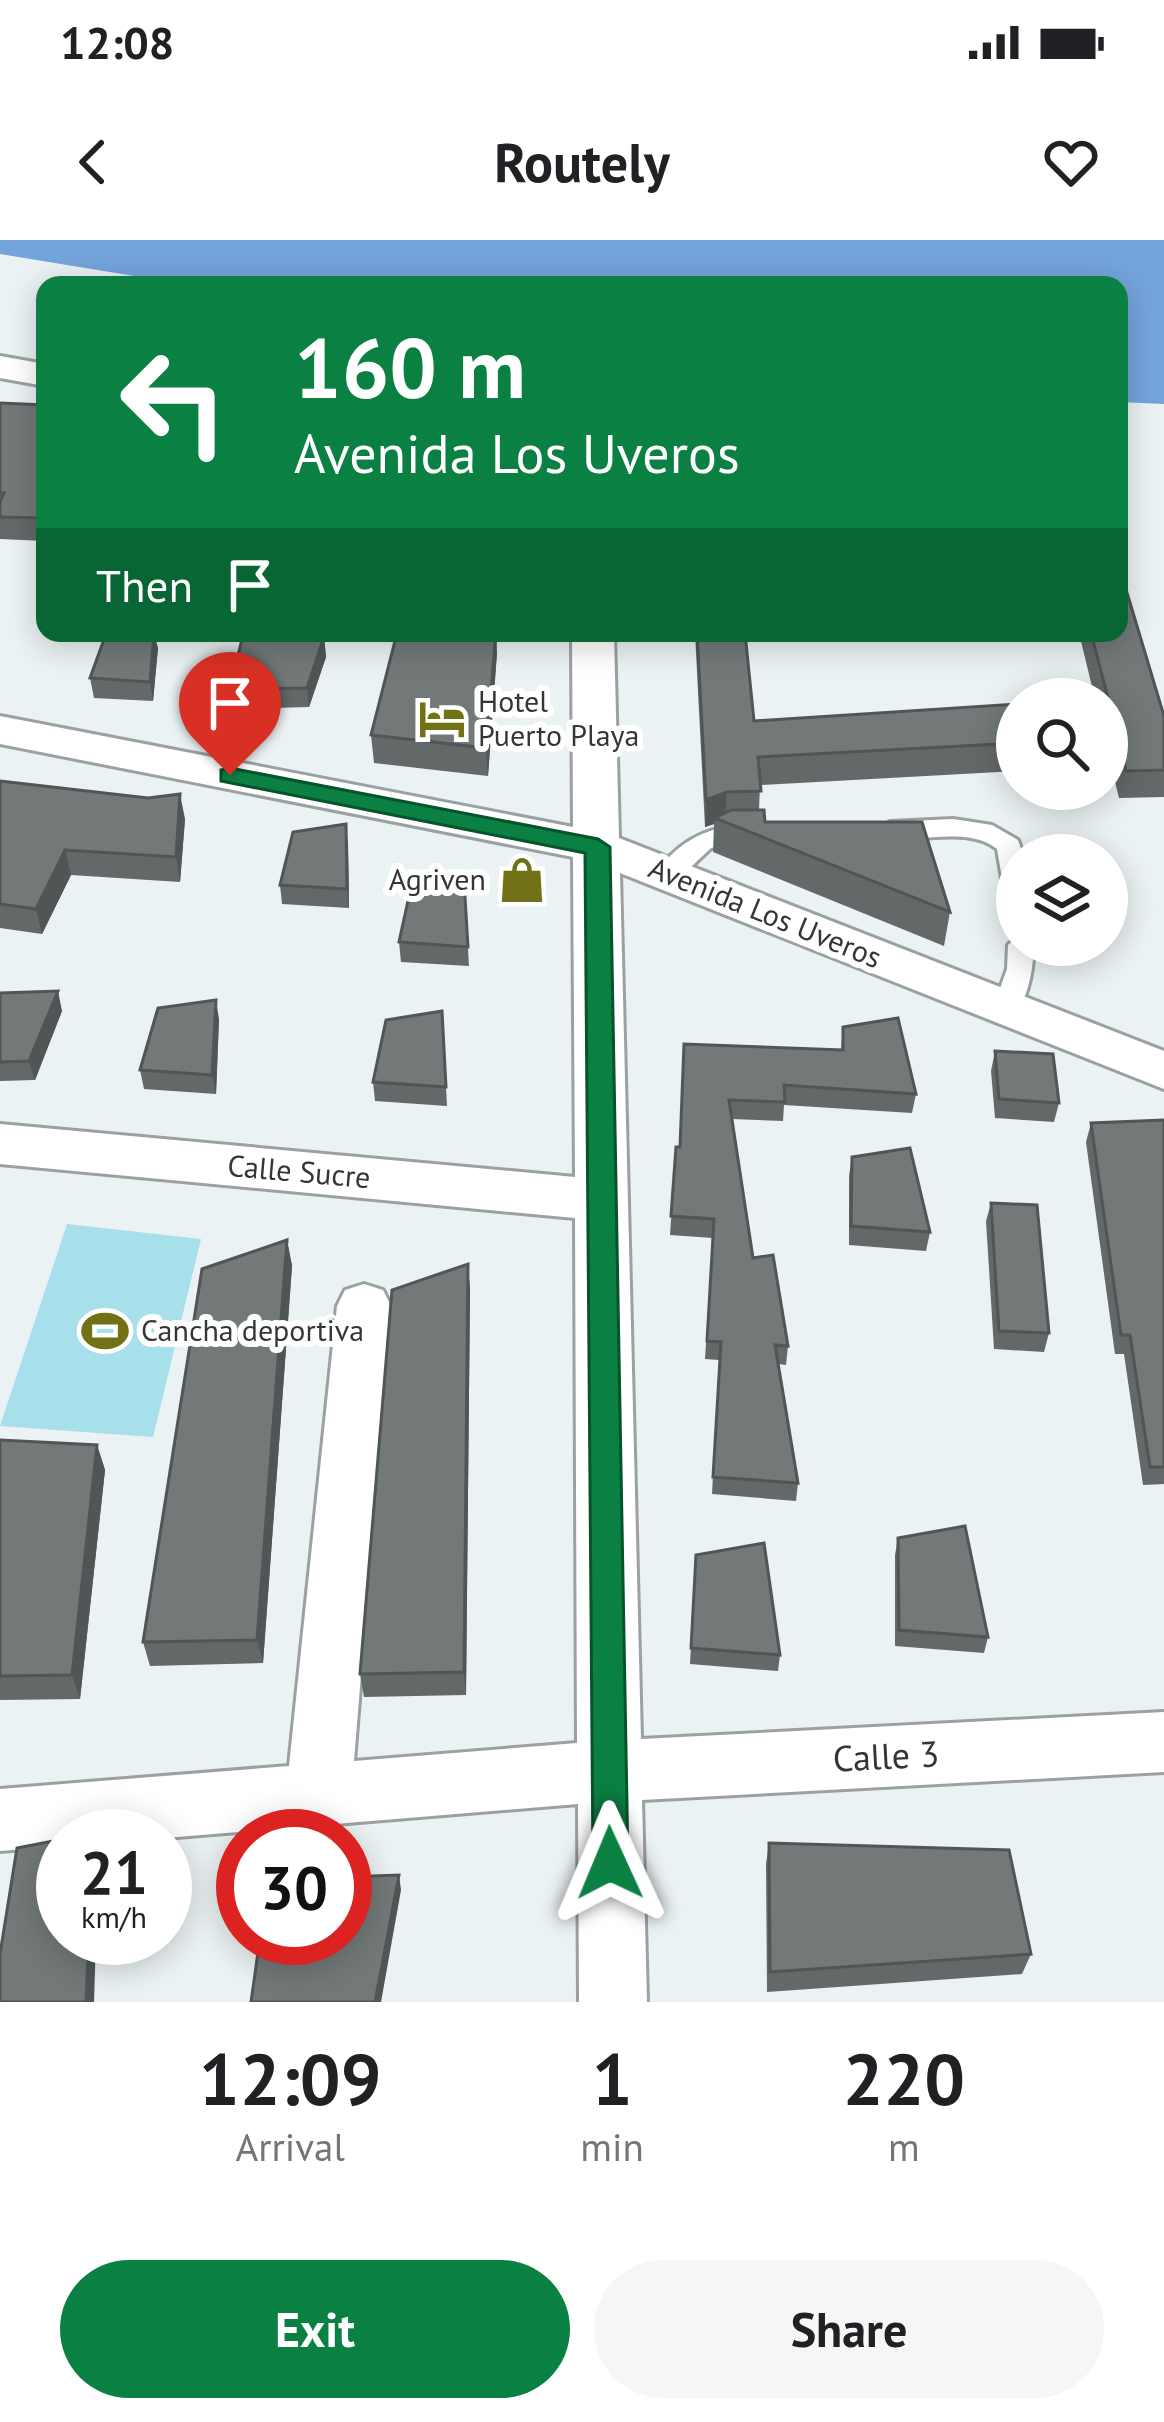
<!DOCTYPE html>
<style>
body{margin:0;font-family:"PT Sans",sans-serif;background:#f6f6f6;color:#202124;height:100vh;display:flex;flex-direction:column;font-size:45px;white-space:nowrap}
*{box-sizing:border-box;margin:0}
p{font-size:39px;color:#757577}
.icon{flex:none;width:66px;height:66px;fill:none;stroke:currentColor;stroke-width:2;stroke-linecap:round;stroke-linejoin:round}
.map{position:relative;height:1762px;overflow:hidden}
.details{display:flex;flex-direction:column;background:#fff;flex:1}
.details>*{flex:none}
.banner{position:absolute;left:36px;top:36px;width:1092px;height:366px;border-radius:24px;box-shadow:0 6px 30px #0003;background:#0b8043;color:#fff;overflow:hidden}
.controls{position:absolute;left:996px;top:438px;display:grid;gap:24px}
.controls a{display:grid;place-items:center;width:132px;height:132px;border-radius:50%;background:#fff;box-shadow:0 6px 30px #0003;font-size:60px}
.speed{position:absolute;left:36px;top:1569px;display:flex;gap:24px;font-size:60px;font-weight:700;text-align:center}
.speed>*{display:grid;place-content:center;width:156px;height:156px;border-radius:50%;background:#fff;box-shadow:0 6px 30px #0003;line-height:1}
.speed small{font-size:30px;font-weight:400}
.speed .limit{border:18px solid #d22;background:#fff;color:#111}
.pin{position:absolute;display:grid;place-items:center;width:102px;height:102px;color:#fff;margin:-123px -51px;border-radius:50% 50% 50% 0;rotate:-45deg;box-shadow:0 0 12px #0007}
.pin .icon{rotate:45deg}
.me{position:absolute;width:132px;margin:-66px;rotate:359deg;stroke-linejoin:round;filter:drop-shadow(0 0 9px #0008)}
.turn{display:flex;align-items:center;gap:42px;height:252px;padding:0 60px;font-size:54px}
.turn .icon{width:156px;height:156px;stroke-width:2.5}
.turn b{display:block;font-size:84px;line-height:102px}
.then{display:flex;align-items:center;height:114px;padding:0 60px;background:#0003;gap:24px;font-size:45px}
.eta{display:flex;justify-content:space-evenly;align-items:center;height:204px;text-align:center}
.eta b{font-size:72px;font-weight:700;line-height:84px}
.primary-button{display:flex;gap:24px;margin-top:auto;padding:24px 60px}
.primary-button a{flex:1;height:138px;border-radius:72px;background:#0b8043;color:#fff;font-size:48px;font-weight:700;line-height:138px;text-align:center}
.primary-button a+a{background:#f6f6f6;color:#202124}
.status{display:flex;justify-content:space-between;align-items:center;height:84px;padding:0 60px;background:#fff;direction:ltr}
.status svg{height:33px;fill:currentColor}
header{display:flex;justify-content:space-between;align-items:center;height:156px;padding:0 60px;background:#fff;font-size:54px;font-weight:700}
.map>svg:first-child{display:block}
.green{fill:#a7dfeb}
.water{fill:#74a4dc}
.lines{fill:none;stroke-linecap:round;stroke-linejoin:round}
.service-casing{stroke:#9ba1a2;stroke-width:6}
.minor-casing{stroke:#9ba1a2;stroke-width:6}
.service{fill:#fff;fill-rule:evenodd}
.minor{fill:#fff;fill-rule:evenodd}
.wall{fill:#636868}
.shaded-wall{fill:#505555}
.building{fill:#737979;stroke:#505555;stroke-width:3}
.route{fill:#0b8043;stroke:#07532c;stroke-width:3}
.labels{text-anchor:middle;stroke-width:12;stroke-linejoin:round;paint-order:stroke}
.poi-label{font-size:30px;fill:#333536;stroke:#fff;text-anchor:start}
.street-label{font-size:30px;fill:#333536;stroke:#fff}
.near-street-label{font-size:36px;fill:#333536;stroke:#fff}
</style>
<div class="status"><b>12:08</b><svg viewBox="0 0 49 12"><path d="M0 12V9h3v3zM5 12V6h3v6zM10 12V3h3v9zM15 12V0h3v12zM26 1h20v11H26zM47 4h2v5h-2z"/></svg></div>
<header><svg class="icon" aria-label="back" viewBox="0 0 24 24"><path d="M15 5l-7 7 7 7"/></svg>Routely<svg class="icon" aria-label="heart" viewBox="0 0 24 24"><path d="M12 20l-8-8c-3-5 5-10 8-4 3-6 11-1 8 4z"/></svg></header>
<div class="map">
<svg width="1164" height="1762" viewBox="0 0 1164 1762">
<rect width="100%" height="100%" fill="#ebf2f3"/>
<!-- green -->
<polygon class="green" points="67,984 201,999 153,1197 0,1186"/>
<!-- water -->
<polygon class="water" points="0,0 1164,0 1164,164 1119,162 1119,45 189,45 0,14"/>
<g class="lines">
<defs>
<g id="service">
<path d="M 953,579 L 992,585 L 1018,600 L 1023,615 L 1017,615 L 1017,664 L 1005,656 L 997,609 C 962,581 900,612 878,590 L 890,582 Z"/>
<path d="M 736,585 L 757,586 L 761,592 L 757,598 L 711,608 L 676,641 L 658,641 L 655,635 C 675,605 700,590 736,585 Z"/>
<path d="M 1017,697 L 1017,705 L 1034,705 C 1033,727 1029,769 1006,777 L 993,768 L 1007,729 L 1008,705 Z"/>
</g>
<g id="minor">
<polygon points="0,116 45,124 45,146 0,138"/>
<polygon points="572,393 614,393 619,598 1164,811 1164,849 620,633 641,1499 1164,1472 1164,1532 642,1560 647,1762 579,1762 578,1564 165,1598 63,1596 63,1606 0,1611 0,1549 289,1526 337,1066 345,1050 364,1044 383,1050 391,1066 354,1521 577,1503 575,978 0,924 0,884 575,937 573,617 0,504 0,476 573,587"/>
</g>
</defs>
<!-- service casing -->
<use href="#service" class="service-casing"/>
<!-- minor casing -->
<use href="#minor" class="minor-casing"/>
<!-- service -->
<use href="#service" class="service"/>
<!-- minor -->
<use href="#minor" class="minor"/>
</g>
<!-- wall -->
<g class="wall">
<polygon points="0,163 45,165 45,301 0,299"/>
<polygon points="695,393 745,393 754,481 1017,464 1017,531 760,545 759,570 765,582 950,672 944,706 713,612 714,584 705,587"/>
<polygon points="987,393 1046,393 988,396"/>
<polygon points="1079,393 1119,393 1164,476 1164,557 1119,558 1111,525 1107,526 1107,459 1095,459"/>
<polygon points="324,397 326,417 309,467 233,469 230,449"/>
<polygon points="158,408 153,461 94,458 90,438"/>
<polygon points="497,412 488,536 374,523 371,495"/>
<polygon points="0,541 185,579 180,642 71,635 42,694 0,688"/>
<polygon points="348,604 349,668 282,664 280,645"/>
<polygon points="464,640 469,726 401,722 399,702"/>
<polygon points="0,753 62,771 35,840 0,841"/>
<polygon points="442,771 447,866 375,861 373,842"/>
<polygon points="219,779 216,854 144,849 140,830"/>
<polygon points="843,787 916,854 912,873 784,865 783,881 732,879 753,1018 788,1106 786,1125 778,1124 798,1243 796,1261 712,1254 719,1120 705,1119 713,998 670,995 676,907 680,907 684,804 841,810"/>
<polygon points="995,811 1059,863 1054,882 995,878 991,831"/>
<polygon points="1164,880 1164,1244 1143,1245 1124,1114 1115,1114 1086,902 1091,883"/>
<polygon points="852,917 930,992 926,1011 849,1005 849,936"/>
<polygon points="991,963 1049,1093 1044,1112 994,1109 986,981"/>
<polygon points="287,1000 292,1026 263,1423 150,1426 143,1402"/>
<polygon points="468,1024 470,1050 466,1455 364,1457 360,1434"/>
<polygon points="0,1200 97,1205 105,1230 80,1459 0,1460"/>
<polygon points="898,1298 988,1397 984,1413 895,1406 895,1315"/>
<polygon points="696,1315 780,1415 778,1431 690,1424"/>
<polygon points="769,1603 1031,1714 1022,1734 767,1752 766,1624"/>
</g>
<!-- shaded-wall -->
<g class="shaded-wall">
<polygon points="154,393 158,408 153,461 150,442"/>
<polygon points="496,393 497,412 488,536 486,508"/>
<polygon points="324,397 326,417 309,467 307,448"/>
<polygon points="727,552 725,580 715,578 714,584 705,587 706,560"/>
<polygon points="180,554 185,579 180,642 176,617"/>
<polygon points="346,584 348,604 349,668 347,649"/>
<polygon points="65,610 71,635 42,694 36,669"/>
<polygon points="58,751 62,771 35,840 29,821"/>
<polygon points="216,760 219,779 216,854 212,835"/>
<polygon points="287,1000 292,1026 263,1423 257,1400"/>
<polygon points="468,1024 470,1050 466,1455 464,1432"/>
<polygon points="97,1205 105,1230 80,1459 72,1435"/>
<polygon points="399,1635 401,1650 381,1762 375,1762"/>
<polygon points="89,1698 96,1698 94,1762 86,1762"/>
</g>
<!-- building -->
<g class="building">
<polygon points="0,163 45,165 45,278 0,277 0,262 4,253 0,253"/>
<polygon points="1119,326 1164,476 1164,530 1126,531 1118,498 1107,498 1107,459 1090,459 1108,458 1091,393 1119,393"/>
<polygon points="117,393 154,393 150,442 90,438 106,394"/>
<polygon points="397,393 496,393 486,508 371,495"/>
<polygon points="697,393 745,393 754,481 1017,464 1017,503 758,517 761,551 727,552 706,560"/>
<polygon points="324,397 307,448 230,449 242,399"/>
<polygon points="0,541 148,558 180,554 176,617 65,610 36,669 0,664"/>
<polygon points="731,570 764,570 765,582 922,582 950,672 715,578"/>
<polygon points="346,584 347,649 280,645 293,592"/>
<polygon points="464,640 468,707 399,702 411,647"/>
<polygon points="58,751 29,821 0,822 0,753"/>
<polygon points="216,760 212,835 140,830 158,768"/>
<polygon points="442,771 446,847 373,842 386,780"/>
<polygon points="898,778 916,854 784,845 785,862 729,860 753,1018 773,1015 788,1106 775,1105 798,1243 713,1237 721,1102 707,1101 714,979 671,976 676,907 680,907 684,804 843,810 843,787"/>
<polygon points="995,811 1053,814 1059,863 999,859"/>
<polygon points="1164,880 1164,1227 1150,1227 1130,1095 1121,1095 1091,883"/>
<polygon points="910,908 930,992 851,986 852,917"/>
<polygon points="991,963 1037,965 1049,1093 999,1091"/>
<polygon points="287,1000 257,1400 143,1402 202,1029"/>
<polygon points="468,1024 464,1432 360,1434 392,1050"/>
<polygon points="0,1200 97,1205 72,1435 0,1436"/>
<polygon points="965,1286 988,1397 899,1390 898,1298"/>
<polygon points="764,1303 780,1415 691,1408 696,1315"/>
<polygon points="63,1599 63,1698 89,1698 86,1762 0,1762 0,1714 17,1608"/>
<polygon points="769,1603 1009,1610 1031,1714 770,1732"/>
<polygon points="399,1635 375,1762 251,1762 260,1698 345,1698 345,1637"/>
</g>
<!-- route -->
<polygon class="route" points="230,528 598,599 610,607 628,1623 623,1635 610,1641 598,1635 593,1623 585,613 221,541 221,530"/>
<!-- icons -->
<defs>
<symbol id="hotel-bare" viewBox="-9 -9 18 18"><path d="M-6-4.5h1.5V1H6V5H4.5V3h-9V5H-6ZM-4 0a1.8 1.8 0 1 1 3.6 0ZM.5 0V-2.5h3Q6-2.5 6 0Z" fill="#717115" stroke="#fff" stroke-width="2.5" paint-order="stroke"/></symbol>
<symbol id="shop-bare" viewBox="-9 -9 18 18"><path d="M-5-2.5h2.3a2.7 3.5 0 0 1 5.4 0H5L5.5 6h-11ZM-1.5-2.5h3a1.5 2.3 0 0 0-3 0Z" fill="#717115" stroke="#fff" stroke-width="2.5" paint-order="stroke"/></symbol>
<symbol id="stadium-bare" viewBox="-9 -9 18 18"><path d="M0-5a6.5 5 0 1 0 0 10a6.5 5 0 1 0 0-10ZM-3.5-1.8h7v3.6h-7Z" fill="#717115" stroke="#fff" stroke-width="2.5" paint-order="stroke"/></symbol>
</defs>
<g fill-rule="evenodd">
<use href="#hotel-bare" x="409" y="446" width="66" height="66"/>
<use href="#shop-bare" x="489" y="607" width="66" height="66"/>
<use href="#stadium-bare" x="72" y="1058" width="66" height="66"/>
</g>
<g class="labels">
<!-- poi labels -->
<g class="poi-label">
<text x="478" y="472">Hotel<tspan x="478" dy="34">Puerto Playa</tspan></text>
<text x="486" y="650" text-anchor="end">Agriven</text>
<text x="141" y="1101">Cancha deportiva</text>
</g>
<!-- street labels -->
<g class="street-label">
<text transform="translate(765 673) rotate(22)" y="10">Avenida Los Uveros</text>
<text transform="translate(299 932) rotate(5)" y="10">Calle Sucre</text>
</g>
<!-- near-street labels -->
<g class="near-street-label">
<text transform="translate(886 1516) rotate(-3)" y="13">Calle 3</text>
</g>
</g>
</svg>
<div class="controls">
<a><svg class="icon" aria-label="search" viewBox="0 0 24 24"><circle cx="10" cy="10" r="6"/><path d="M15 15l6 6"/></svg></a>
<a><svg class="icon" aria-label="layers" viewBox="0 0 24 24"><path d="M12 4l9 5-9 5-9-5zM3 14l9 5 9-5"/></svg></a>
</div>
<div class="speed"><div>21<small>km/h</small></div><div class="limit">30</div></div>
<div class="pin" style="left:230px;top:535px;background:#d93025"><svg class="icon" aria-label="arrive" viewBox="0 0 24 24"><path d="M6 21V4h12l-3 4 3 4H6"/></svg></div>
<svg class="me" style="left:610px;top:1623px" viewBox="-20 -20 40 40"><path d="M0-17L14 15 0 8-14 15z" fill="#0b8043" stroke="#fff" stroke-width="4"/></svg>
<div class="banner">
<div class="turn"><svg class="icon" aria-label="left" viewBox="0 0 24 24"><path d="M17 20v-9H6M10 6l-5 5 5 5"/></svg><div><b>160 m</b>Avenida Los Uveros</div></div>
<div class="then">Then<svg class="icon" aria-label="arrive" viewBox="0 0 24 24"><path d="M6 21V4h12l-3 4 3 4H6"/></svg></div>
</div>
</div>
<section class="details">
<div class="eta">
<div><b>12:09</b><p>Arrival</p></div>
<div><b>1</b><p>min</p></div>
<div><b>220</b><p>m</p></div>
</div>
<div class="primary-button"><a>Exit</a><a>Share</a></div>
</section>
